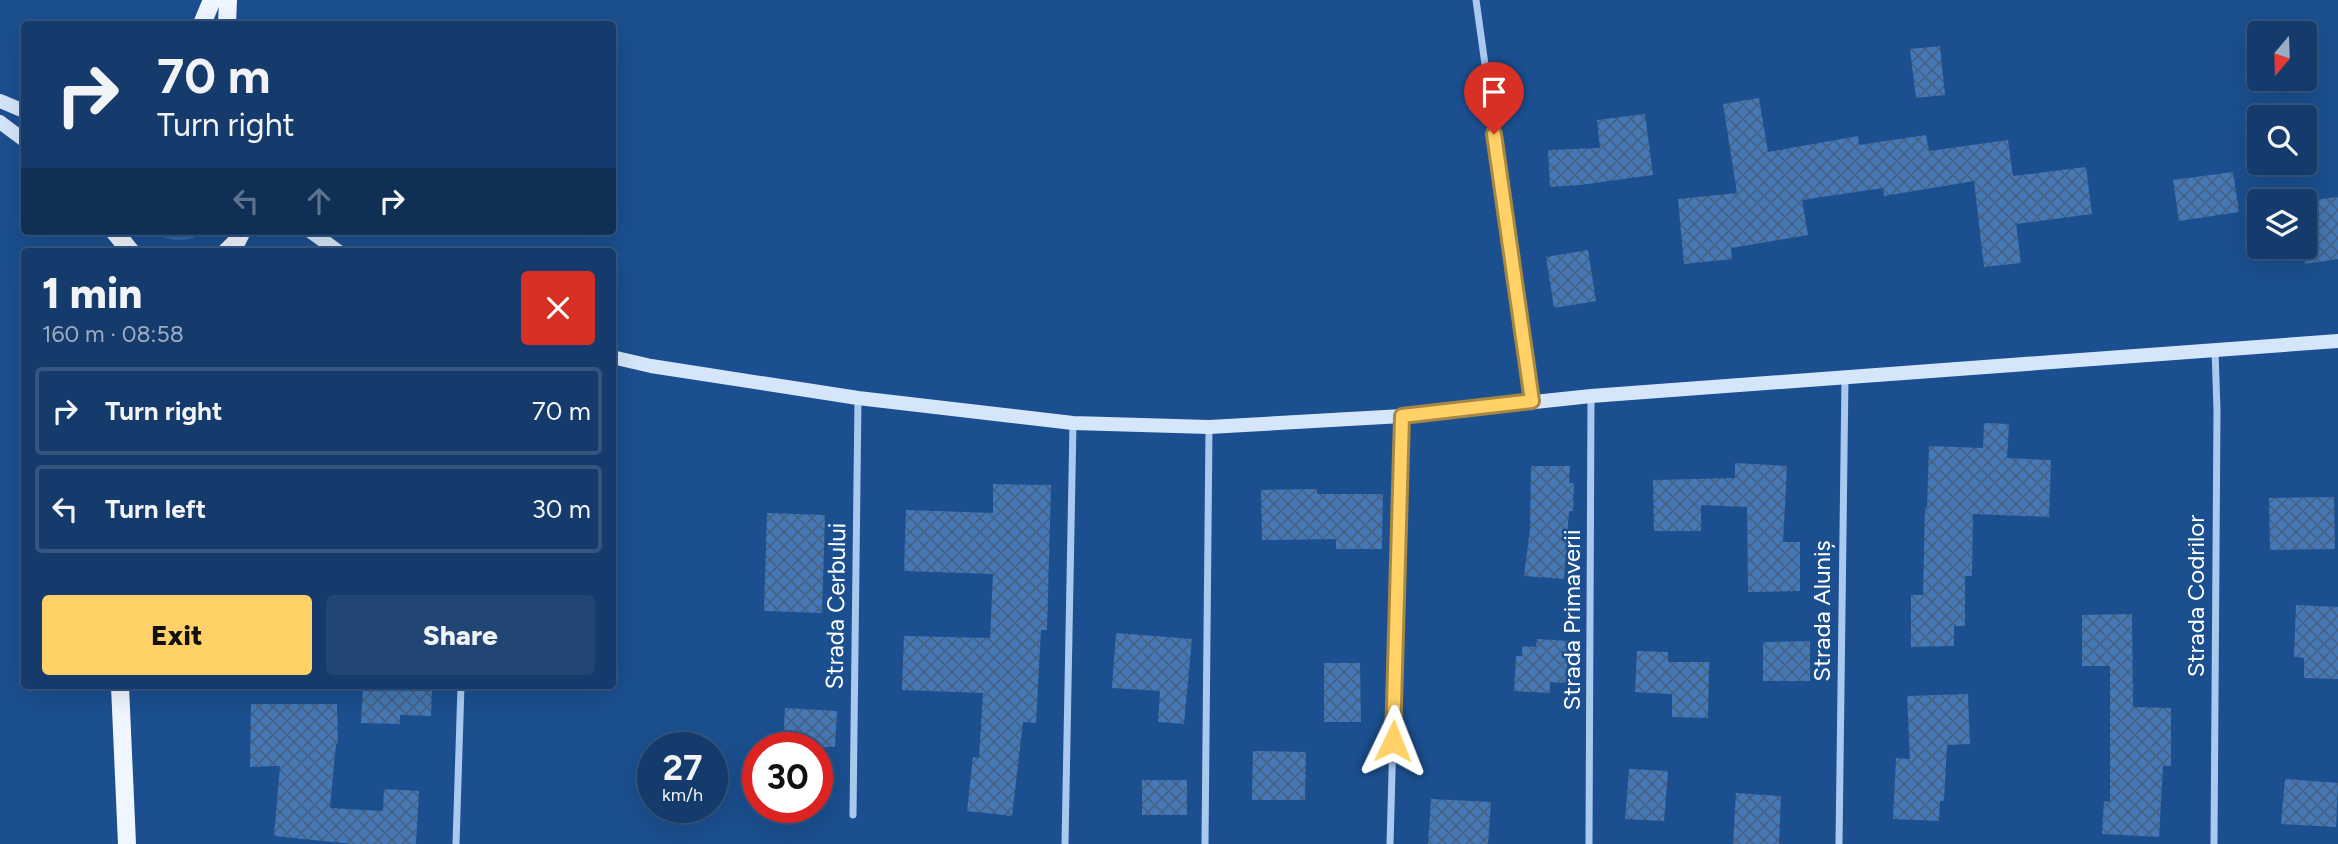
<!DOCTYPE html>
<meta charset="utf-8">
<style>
body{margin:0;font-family:Figtree,sans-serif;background:#214673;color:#f1f3f6;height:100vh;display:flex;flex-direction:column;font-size:26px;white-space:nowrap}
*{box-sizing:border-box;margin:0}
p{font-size:23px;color:#9dadc1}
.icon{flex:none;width:38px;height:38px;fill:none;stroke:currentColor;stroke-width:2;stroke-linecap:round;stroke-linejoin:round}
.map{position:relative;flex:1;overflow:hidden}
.panel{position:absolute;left:21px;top:248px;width:595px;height:441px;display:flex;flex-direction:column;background:#143b6b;border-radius:7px;box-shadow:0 7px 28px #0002,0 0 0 2px #33557e}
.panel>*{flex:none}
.top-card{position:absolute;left:21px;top:21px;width:595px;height:214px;border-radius:7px;box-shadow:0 7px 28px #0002,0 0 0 2px #33557e;background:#143b6b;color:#f1f3f6;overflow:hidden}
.needle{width:46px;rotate:199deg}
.controls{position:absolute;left:2247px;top:21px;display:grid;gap:14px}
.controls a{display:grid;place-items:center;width:70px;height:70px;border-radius:7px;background:#143b6b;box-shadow:0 7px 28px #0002,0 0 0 2px #33557e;font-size:35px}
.speed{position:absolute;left:637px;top:732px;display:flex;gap:14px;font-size:35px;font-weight:700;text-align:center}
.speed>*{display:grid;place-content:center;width:91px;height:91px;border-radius:50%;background:#143b6b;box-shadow:0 7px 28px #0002,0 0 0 2px #33557e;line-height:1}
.speed small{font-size:18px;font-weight:400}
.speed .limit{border:10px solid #d22;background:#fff;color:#111}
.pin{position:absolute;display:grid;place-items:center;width:60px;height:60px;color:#fff;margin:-72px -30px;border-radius:50% 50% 50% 0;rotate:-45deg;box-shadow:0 0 7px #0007}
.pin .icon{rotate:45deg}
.me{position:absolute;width:77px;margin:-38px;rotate:2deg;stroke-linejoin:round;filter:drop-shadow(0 0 5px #0008)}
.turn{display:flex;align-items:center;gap:24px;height:147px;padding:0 21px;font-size:32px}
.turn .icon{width:91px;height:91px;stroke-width:2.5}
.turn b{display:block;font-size:49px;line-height:60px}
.lanes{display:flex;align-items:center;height:66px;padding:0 21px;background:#0003;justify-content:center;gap:35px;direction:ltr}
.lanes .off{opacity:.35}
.round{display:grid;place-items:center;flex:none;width:74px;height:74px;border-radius:7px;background:#214673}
.headline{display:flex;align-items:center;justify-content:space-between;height:119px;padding:0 21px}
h1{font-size:42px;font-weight:800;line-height:52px}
.action{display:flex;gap:14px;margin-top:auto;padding:14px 21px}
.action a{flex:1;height:80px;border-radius:7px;background:#ffd166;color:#111;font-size:28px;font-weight:800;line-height:80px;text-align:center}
.action a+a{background:#214673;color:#f1f3f6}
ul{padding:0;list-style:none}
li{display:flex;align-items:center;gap:21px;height:88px;margin:0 14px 10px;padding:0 7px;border:4px solid #33557e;border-radius:7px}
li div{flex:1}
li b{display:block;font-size:26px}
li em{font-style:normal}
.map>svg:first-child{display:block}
.grass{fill:url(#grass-tufts)}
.building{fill:url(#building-cross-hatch)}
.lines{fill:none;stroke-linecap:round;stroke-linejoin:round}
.minor{stroke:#a9c9ee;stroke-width:7}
.secondary{stroke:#d6e6fa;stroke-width:14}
.primary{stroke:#f0f6ff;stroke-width:18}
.route-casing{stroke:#a68842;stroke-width:18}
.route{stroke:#ffd166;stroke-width:12}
.labels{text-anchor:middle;stroke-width:5;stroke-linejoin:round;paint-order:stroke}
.street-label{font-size:24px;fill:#fff;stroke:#1b4f8f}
</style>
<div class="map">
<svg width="2338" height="844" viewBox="0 0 2338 844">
<defs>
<pattern id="grass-tufts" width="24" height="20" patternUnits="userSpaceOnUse" patternTransform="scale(1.75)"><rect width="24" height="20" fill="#2e69ad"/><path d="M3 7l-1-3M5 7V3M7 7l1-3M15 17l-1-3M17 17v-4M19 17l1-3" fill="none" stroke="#4d80b9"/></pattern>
<pattern id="building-cross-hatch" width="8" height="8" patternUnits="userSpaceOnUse" patternTransform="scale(1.75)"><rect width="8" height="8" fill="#4478b7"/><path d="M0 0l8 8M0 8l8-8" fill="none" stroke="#486282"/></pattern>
</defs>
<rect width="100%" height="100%" fill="#1b4f8f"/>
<!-- grass -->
<path class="grass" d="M 152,231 L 206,231 C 189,243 169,243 152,231 Z"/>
<!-- building -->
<g class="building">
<polygon points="1940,46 1945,95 1916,98 1910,49"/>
<polygon points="1759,98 1768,152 1858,136 1859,145 1926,135 1929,151 2008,140 2013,176 2086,167 2092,214 2016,224 2021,263 1984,267 1974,181 1884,196 1883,188 1802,200 1808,235 1731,248 1732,259 1684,264 1678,199 1737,193 1723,104"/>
<polygon points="1645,114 1653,175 1580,185 1550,187 1548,150 1600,148 1597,120"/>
<polygon points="2233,172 2239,212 2179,221 2173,180"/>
<polygon points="2338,197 2338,259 2305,264 2305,201"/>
<polygon points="1588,250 1596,301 1554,308 1546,257"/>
<polygon points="1984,423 2009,424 2007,458 2051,460 2049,517 1973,514 1972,576 1965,576 1965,626 1954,626 1954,646 1911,647 1911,595 1923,595 1925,508 1927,508 1929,446 1983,448"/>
<polygon points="1735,463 1787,466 1783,542 1800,542 1800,591 1748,592 1747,507 1701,505 1701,531 1654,531 1653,480 1735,478"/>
<polygon points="1531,466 1570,466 1569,483 1574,483 1573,511 1569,511 1564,579 1524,576 1530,529"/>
<polygon points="993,484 1051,485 1047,630 1041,630 1036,723 1023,722 1012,816 967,811 973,757 979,758 983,693 902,690 904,636 990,638 993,574 904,571 906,510 993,513"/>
<polygon points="1317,489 1317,494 1383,494 1382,549 1336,549 1336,539 1262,540 1261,490"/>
<polygon points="2334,497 2335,549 2270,550 2269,498"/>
<polygon points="767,513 825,515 822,613 764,611"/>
<polygon points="2296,605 2338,607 2338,679 2304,678 2304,658 2294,657"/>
<polygon points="2132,614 2133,707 2171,708 2171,766 2163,766 2159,837 2102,834 2104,801 2110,802 2110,666 2082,666 2082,615"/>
<polygon points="1116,633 1192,639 1184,724 1158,722 1160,691 1112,688"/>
<polygon points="1537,639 1569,641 1566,683 1550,682 1550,693 1514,691 1516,656 1522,656 1522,646 1536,647"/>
<polygon points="1810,641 1810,681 1763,681 1763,642"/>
<polygon points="1637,651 1668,652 1668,662 1709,662 1708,718 1672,717 1672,694 1635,692"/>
<polygon points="1324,663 1360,663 1361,722 1324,722"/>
<polygon points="363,686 432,686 431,716 400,715 400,724 361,723"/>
<polygon points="1968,694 1970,744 1947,745 1944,801 1940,801 1939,821 1893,819 1896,758 1910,759 1907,696"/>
<polygon points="251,704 337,704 338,744 336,744 330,808 383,811 384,789 419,791 416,844 353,844 274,836 280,766 250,767"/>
<polygon points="785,708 837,711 835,747 783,747"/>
<polygon points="1253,751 1306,752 1305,800 1252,800"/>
<polygon points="1629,769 1668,771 1664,821 1625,819"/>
<polygon points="2285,779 2338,783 2336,827 2281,824"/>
<rect x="1142" y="780" width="45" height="35"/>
<polygon points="1736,793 1781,796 1779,844 1733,844"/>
<polygon points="1431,799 1491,802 1488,844 1428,844"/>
</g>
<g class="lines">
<!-- minor -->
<g class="minor">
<polyline points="1476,0 1532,401"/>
<polyline points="853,815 858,398"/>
<polyline points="456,844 461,686"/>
<polyline points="1065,844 1073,423"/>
<polyline points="1205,844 1209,427"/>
<polyline points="1390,844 1402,416"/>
<polyline points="1589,844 1591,397"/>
<polyline points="1839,844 1845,377"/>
<polyline points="2214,844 2217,410 2215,350"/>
</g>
<!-- secondary -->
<g class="secondary">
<polyline points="0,101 24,111"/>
<polyline points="0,122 24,140"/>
<polyline points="310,231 339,252"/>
<polyline points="612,357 651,366 858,398 1073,423 1209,427 1402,416 1591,396 2338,341"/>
</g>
<!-- primary -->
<g class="primary">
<polyline points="202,24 212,0"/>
<polyline points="227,24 228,0"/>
<polyline points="114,231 131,252"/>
<polyline points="226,252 237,241 242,231"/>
<polyline points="120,686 127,844"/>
</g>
</g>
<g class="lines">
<defs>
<polyline id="route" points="1393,741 1402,416 1532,401 1494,134"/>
</defs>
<!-- route casing -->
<use href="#route" class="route-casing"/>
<!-- route -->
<use href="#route" class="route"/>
</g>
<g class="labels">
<!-- street labels -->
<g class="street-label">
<text transform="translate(2196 596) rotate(-90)" y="8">Strada Codrilor</text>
<text transform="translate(836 606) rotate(-89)" y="8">Strada Cerbului</text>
<text transform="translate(1822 611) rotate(-90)" y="8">Strada Aluniș</text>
<text transform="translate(1572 620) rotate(-90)" y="8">Strada Primaverii</text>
</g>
</g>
</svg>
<div class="controls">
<a><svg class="needle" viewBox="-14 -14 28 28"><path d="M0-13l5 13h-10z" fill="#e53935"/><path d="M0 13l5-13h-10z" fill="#9dadc1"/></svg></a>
<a><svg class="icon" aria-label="search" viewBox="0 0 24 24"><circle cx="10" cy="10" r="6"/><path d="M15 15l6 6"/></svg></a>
<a><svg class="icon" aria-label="layers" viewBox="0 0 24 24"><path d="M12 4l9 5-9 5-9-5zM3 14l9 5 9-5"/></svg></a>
</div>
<div class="speed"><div>27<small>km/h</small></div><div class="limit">30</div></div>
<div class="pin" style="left:1494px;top:134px;background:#d93025"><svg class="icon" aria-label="arrive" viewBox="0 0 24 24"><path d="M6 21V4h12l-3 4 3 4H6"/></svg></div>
<svg class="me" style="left:1393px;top:741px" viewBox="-20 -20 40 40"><path d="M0-17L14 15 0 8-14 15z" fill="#ffd166" stroke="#fff" stroke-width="4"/></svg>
<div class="top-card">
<div class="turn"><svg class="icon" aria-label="right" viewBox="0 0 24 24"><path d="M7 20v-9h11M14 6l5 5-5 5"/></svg><div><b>70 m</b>Turn right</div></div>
<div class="lanes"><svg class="icon off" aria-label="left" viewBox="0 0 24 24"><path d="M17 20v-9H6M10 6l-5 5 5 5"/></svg><svg class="icon off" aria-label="ahead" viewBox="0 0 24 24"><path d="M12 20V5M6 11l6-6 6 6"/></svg><svg class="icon" aria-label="right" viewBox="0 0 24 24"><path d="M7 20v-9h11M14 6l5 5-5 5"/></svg></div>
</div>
<section class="panel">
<div class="headline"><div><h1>1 min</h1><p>160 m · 08:58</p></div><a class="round" style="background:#d93025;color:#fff"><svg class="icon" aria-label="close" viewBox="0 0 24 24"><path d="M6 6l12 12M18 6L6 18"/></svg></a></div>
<ul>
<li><svg class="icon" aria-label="right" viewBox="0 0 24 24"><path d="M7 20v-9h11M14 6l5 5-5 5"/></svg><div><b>Turn right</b></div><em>70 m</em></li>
<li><svg class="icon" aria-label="left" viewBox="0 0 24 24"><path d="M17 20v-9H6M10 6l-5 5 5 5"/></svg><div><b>Turn left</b></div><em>30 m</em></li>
</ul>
<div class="action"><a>Exit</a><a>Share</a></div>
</section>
</div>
